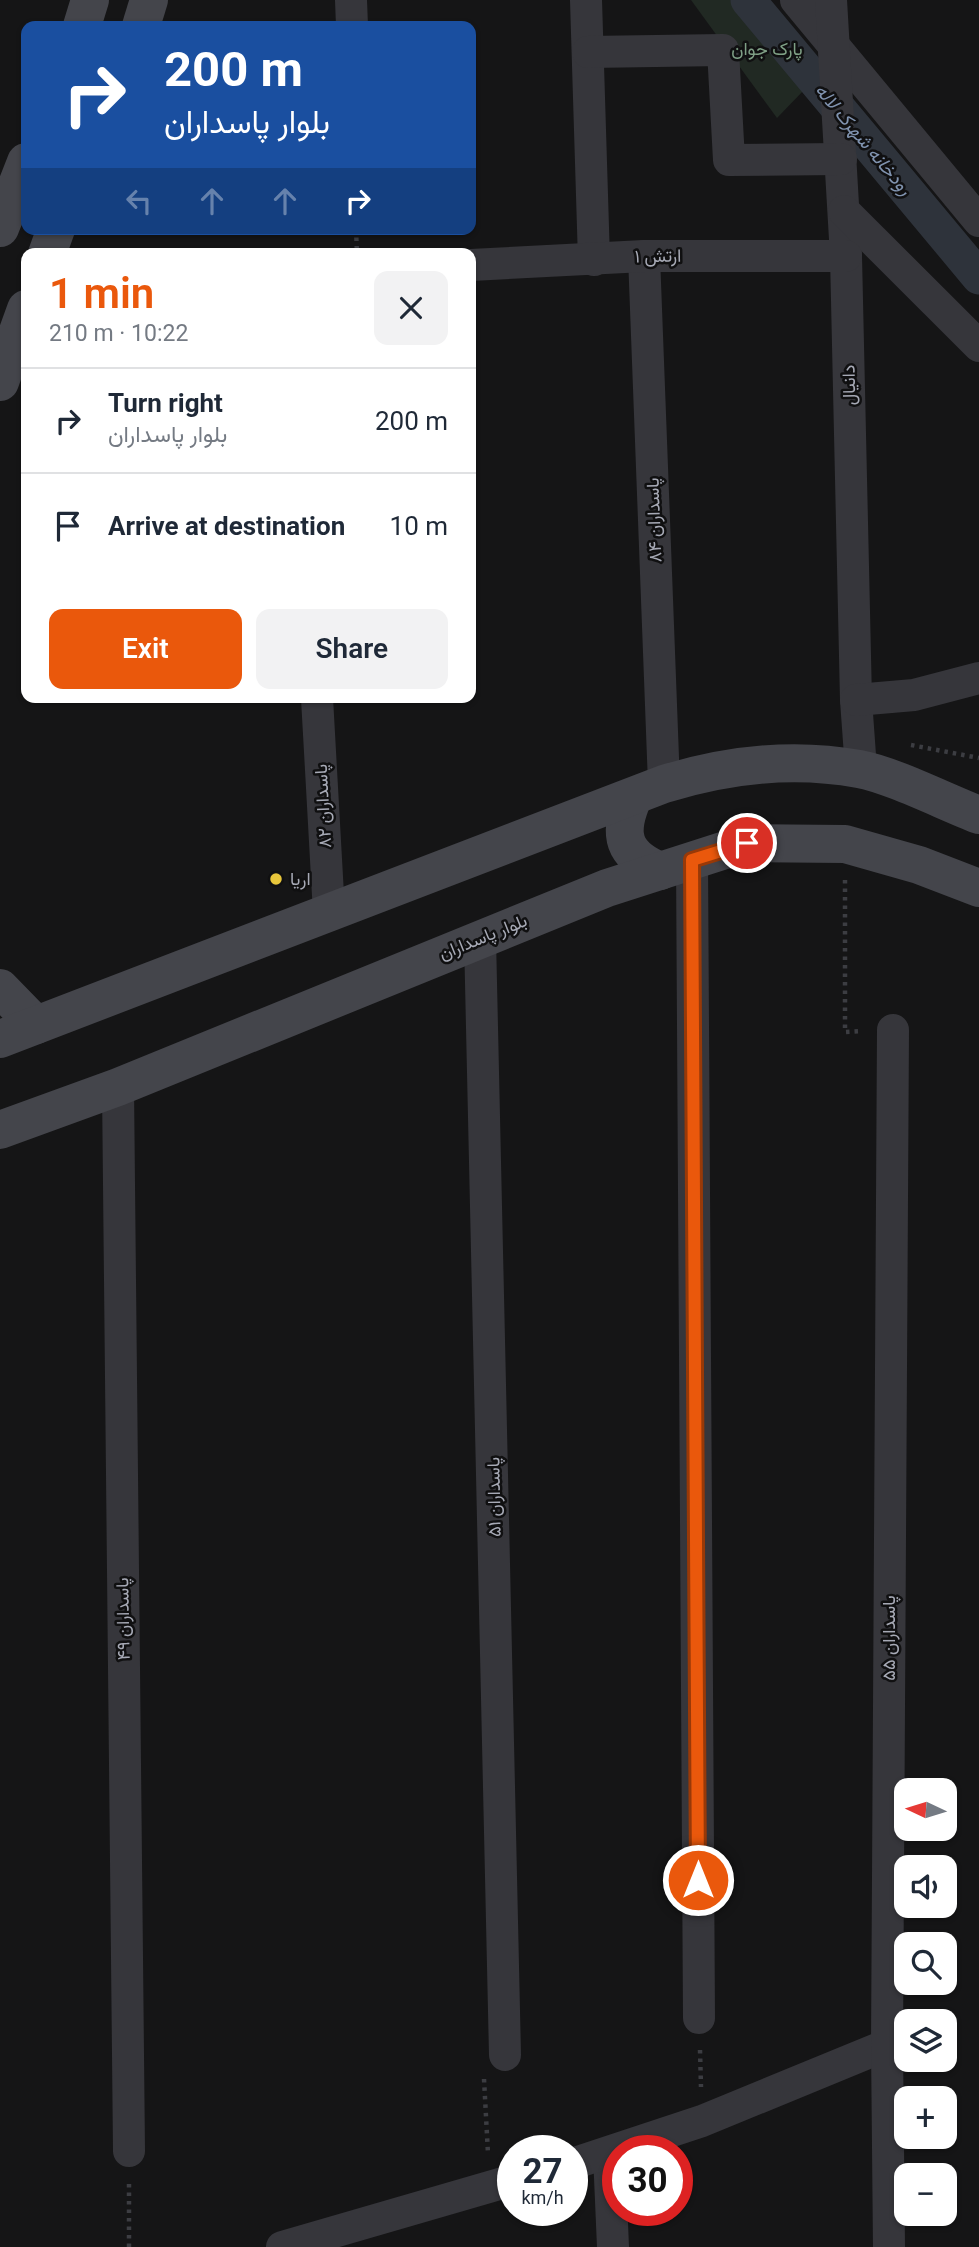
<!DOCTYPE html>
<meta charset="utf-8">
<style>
body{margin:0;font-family:Roboto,Vazirmatn,sans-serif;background:#f2f2f3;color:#1f2937;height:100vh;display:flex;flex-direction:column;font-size:26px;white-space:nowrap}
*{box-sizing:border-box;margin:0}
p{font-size:23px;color:#747a83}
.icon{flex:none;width:38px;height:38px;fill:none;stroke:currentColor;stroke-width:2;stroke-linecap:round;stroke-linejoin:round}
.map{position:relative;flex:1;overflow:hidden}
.sheet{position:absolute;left:21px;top:248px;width:455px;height:455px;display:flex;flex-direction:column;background:#fff;border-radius:14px;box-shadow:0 2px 5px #0004}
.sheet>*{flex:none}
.guide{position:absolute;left:21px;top:21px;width:455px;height:214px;border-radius:14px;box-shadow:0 2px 5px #0004;background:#1a4fa0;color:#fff;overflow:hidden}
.needle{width:46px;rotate:274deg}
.controls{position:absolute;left:894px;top:1778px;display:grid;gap:14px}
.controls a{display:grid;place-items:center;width:63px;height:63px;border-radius:14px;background:#fff;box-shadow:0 2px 5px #0004;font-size:35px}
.speed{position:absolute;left:497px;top:2135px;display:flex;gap:14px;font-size:35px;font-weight:700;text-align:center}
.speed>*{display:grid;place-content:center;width:91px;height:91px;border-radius:50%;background:#fff;box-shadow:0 2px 5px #0004;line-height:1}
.speed small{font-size:18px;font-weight:400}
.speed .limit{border:10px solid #d22;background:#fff;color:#111}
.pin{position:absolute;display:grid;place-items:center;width:60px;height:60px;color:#fff;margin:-30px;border:4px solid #fff;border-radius:50%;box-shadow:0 2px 7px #0007}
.me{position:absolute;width:77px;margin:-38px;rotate:0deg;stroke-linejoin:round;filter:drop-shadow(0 0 5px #0008)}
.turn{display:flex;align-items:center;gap:24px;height:147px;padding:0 28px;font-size:32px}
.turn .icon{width:91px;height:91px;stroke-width:2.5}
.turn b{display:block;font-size:49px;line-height:60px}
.lanes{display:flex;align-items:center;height:66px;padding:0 28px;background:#0003;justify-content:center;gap:35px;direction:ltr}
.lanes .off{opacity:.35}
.round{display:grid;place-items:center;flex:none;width:74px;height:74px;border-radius:14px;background:#f2f2f3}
.head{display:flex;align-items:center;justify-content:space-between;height:119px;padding:0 28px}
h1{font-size:42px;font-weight:600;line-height:52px;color:#ea580c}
.primary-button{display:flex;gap:14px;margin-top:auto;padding:14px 28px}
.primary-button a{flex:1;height:80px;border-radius:14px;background:#ea580c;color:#fff;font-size:28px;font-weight:600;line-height:80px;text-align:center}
.primary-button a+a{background:#f2f2f3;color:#1f2937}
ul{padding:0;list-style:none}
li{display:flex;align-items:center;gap:21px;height:105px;padding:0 28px;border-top:2px solid #e0e1e3}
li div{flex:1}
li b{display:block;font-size:26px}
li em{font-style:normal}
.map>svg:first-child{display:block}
.green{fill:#212923}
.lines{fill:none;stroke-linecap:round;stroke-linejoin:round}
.canal{stroke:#2e333b;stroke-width:35}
.path{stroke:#3c3d42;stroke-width:4.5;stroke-dasharray:3.5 5;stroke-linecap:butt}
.street{stroke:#36363b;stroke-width:32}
.secondary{stroke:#44454b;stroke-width:38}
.route-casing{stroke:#983908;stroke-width:18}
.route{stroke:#ea580c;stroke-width:12}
.poi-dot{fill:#e8c63b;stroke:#101011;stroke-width:2.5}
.labels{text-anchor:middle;stroke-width:5;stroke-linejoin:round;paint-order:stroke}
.park-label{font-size:18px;fill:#7fa086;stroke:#101011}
.street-label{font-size:18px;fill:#a7aab6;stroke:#101011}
.poi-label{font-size:18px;fill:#a7aab6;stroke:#101011;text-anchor:start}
.water-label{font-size:19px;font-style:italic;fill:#8093af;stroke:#101011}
</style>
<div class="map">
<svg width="979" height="2247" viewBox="0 0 979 2247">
<rect width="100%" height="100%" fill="#151516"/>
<!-- green -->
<polygon class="green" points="691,0 770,0 804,44 804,90 777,118"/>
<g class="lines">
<!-- canal -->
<polyline class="canal" points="748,0 979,277"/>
<!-- path -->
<g class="path">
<polyline points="356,229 357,254"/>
<polyline points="911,745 979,758"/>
<polyline points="845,880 845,1032 862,1031"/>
<polyline points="700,2050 701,2087"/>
<polyline points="484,2079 488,2154"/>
<polyline points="129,2247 129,2183"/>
</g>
<!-- street -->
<g class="street">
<polyline points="351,0 352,26"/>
<polyline points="586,0 594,260"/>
<polyline points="796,0 979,221"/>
<polyline points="831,0 846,256 856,700 861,769"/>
<polyline points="588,52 723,50 729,160 841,159"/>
<polyline points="844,211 979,346"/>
<polyline points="644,256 664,784"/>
<polyline points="471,265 644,256 846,256"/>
<polyline points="317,698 329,913"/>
<polyline points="856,700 914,695 979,678"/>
<polyline points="692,860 699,2018"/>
<polyline points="480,938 505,2055"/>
<polyline points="118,1087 129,2151"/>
<polyline points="609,2154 613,2247"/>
<polyline points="572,2164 702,2121 887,2045"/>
<polyline points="282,2247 513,2180"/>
<polyline points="889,2247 887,2045 893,1030"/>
</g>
<!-- secondary -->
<g class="secondary">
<polyline points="82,26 90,0"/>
<polyline points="141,26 149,0"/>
<polyline points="0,228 26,162"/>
<polyline points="47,254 56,229"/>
<polyline points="0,382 26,309"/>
<path d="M 633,798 C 617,835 623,855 660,871"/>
<polyline points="0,988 36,1025"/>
<path d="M 0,1039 L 664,784 C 726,765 794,757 859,769 C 892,775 945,802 979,815"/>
<polyline points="0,1130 118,1087 607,888 747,843 845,844 919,865 979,888"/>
</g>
</g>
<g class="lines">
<defs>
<polyline id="route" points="698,1880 692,860 747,843"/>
</defs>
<!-- route casing -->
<use href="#route" class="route-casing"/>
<!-- route -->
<use href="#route" class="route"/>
</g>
<!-- markers -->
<circle class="poi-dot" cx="276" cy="879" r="7"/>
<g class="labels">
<!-- park labels -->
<g class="park-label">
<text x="767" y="55">پارک جوان</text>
</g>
<!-- street labels -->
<g class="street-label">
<text transform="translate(658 256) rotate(-1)" y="6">ارتش ۱</text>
<text transform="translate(849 385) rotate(-91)" y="6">دانیال</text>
<text transform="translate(654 520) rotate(-92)" y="6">پاسداران ۸۴</text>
<text transform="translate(323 806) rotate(-93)" y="6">پاسداران ۸۲</text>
<text transform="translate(483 937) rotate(-22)" y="6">بلوار پاسداران</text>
<text transform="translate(494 1497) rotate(-91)" y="6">پاسداران ۵۱</text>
<text transform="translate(123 1619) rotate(-91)" y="6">پاسداران ۴۹</text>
<text transform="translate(889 1638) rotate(-90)" y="6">پاسداران ۵۵</text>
</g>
<!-- poi labels -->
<g class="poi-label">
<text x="290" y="885">اریا</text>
</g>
<!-- water labels -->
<g class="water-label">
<text transform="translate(864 139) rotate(50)" y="7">رودخانه شهرک لاله</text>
</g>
</g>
</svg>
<div class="controls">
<a><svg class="needle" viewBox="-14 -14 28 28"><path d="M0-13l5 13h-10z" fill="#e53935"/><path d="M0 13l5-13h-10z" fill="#747a83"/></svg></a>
<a><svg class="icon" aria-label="sound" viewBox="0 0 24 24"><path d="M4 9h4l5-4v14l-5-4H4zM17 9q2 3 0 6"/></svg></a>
<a><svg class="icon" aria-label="search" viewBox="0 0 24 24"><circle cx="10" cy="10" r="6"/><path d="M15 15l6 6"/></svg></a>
<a><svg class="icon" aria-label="layers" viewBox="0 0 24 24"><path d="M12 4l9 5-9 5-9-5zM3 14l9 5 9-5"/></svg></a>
<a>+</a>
<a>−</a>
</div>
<div class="speed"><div>27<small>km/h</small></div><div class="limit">30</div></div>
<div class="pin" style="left:747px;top:843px;background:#d93025"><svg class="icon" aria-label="arrive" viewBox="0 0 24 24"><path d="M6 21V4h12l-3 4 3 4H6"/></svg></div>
<svg class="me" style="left:698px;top:1880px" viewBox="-20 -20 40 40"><circle r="17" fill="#ea580c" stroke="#fff" stroke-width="3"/><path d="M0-11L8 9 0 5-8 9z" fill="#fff"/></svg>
<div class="guide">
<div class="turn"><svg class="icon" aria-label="right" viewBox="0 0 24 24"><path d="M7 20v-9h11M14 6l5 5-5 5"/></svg><div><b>200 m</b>بلوار پاسداران</div></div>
<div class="lanes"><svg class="icon off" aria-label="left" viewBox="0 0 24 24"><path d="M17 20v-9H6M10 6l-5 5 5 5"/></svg><svg class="icon off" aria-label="ahead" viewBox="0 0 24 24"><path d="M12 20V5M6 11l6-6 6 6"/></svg><svg class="icon off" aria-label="ahead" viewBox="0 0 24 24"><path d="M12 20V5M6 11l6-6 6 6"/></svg><svg class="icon" aria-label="right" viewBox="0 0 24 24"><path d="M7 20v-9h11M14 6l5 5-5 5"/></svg></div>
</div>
<section class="sheet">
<div class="head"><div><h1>1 min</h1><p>210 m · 10:22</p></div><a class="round"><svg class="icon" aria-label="close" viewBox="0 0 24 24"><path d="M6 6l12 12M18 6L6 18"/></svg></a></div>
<ul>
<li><svg class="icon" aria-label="right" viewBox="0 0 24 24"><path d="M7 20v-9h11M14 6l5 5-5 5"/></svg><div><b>Turn right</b><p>بلوار پاسداران</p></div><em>200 m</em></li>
<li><svg class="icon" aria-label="arrive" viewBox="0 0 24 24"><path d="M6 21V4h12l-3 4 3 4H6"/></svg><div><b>Arrive at destination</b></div><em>10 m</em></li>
</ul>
<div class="primary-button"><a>Exit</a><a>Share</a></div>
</section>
</div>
